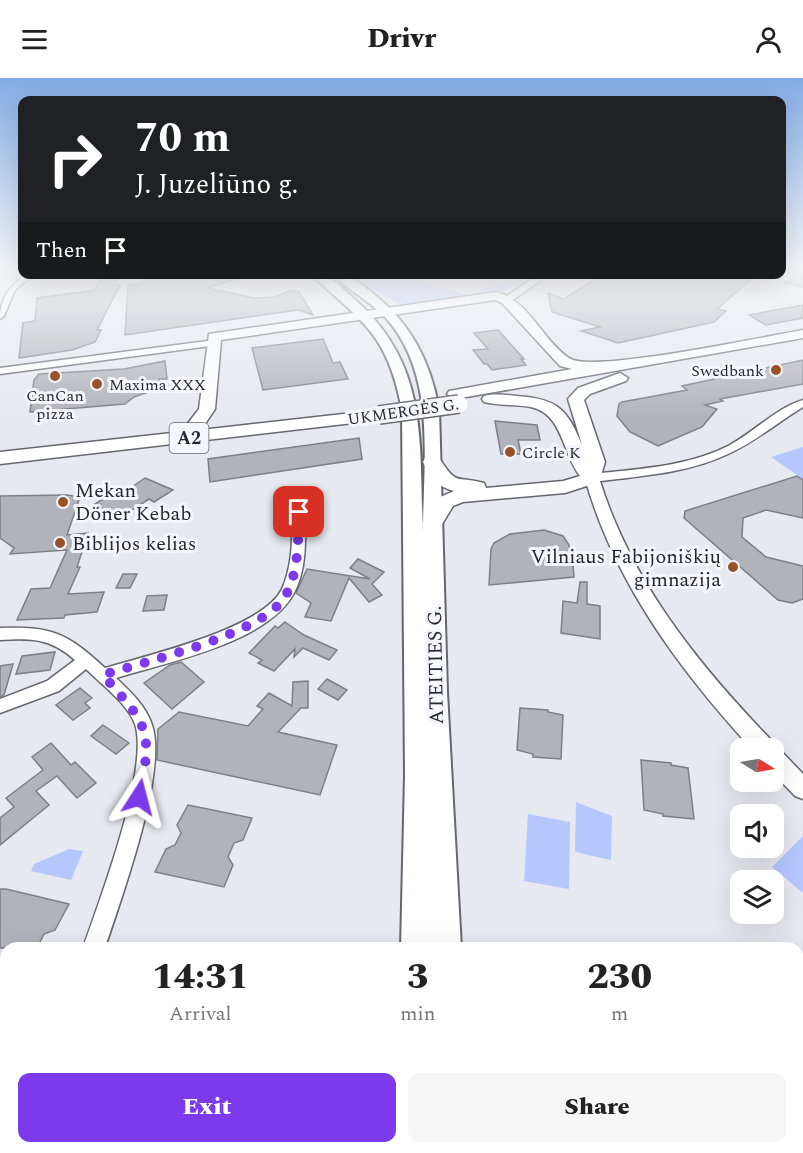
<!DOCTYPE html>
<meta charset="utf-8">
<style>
body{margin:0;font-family:Spectral,serif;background:#f6f6f6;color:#222;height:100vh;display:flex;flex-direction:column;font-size:22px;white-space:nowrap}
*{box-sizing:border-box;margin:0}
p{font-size:20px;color:#767676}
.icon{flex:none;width:33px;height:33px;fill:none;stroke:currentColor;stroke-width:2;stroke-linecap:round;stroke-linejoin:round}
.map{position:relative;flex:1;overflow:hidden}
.sheet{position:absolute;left:0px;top:864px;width:804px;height:212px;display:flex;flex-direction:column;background:#fff;border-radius:18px 18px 0 0;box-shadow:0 6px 24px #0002}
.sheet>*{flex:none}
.banner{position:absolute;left:18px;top:18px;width:768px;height:183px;border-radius:12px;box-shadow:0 6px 24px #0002;background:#202124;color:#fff;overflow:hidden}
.needle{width:39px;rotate:101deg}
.fabs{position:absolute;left:730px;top:660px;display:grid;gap:12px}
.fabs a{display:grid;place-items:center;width:54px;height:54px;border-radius:12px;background:#fff;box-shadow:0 6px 24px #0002;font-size:30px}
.pin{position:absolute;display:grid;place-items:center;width:51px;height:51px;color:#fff;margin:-26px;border-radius:12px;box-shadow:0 3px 9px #0006}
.me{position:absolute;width:66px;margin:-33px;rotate:9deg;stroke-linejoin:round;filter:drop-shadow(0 0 4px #0008)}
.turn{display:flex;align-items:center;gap:21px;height:126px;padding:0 18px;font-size:27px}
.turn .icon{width:78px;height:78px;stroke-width:2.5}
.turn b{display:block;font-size:42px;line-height:51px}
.then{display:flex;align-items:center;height:57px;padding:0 18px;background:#0003;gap:12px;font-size:22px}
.eta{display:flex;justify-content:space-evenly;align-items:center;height:102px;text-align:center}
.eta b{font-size:36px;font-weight:800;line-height:42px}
.primary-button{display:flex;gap:12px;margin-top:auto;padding:12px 18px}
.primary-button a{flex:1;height:69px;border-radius:12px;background:#7c3aed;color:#fff;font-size:24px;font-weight:800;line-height:69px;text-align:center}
.primary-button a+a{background:#f6f6f6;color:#222}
header{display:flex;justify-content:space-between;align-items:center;height:78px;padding:0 18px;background:#fff;font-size:27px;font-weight:800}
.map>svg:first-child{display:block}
.green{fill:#b6c7ff}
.building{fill:#b1b3ba;stroke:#7d7f85;stroke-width:1.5}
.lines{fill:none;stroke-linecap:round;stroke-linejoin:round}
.minor-casing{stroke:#65676d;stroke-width:3}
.tertiary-casing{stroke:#65676d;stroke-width:3}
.primary-casing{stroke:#65676d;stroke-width:4}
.trunk-casing{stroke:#65676d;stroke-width:3}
.minor{fill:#fff;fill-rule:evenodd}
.tertiary{fill:#fff;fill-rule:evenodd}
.primary{fill:#fff;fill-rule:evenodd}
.trunk{fill:#fff;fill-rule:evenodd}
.trunk-bridge-casing{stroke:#65676d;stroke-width:20;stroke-linecap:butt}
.trunk-bridge{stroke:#fff;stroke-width:17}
.route{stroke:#7c3aed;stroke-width:10;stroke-dasharray:0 18}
.poi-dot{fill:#975227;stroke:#f4f6fd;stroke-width:2}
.labels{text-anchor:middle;stroke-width:6;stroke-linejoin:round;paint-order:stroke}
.far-poi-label{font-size:16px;fill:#27272a;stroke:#f4f6fd;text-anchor:start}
.far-street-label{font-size:16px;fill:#27272a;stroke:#f4f6fd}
.shield{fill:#f4f6fd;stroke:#646569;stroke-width:1.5}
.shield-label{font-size:18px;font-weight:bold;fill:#27272a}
.poi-label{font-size:20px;fill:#27272a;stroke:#f4f6fd;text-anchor:start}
.street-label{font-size:20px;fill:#27272a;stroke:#f4f6fd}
</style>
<header><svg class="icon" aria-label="menu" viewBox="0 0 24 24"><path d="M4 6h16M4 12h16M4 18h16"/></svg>Drivr<svg class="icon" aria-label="person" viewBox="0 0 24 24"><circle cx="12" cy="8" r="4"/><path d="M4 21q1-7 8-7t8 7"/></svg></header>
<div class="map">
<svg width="803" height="1075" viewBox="0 0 803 1075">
<rect width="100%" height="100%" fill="#e7e9f0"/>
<!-- green -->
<g class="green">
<polygon points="360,197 397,197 470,218 494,206 504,207 523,197 538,197 503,213 400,227 359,201"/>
<polygon points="803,369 803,401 771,379"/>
<polygon points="576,724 612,738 611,782 575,774"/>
<polygon points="528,736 570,744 569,811 524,803"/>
<polygon points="803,758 803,815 772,789"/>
<polygon points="69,771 83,773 71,802 31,793 34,786"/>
<polygon points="803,1044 803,1075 755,1075 764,1070 798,1070 798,1047"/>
<polygon points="474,1070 633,1070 634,1075 474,1075"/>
</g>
<!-- building -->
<g class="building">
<polygon points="802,189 803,209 785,205"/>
<polygon points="103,196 120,196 114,207 120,207 97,252 101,252 95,264 72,272 19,280 23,245 35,243 37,220 95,212"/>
<polygon points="145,196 244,196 244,199 207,210 254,220 275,219 291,212 299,214 313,237 299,232 284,234 125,257 128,207 140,206"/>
<polygon points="625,196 658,196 678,201 679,196 757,196 717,231 726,233 714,244 618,265 581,253 600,249 552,234 548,215 564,221 600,198 617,202"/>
<polygon points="803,227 803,240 766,247 749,237"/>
<polygon points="498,252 524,281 521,281 526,287 492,292 487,286 484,286 473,272 488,271 474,255"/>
<polygon points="323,261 333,285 340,284 348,301 263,312 252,270"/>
<polygon points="803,282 803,306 720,321 723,323 705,327 717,331 702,349 658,368 630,354 617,338 619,326 622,324 687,312 682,308"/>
<polygon points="165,283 167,301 159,301 160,310 134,319 125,326 30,334 34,302 39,296 124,291"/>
<polygon points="495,343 537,347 540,362 518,362 521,376 501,376"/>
<polygon points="359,360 362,381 210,404 208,381"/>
<polygon points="797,398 803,402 803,440 766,432 743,440 742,459 766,479 803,488 803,521 792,525 778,522 684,440 685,433"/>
<polygon points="145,400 173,412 154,424 149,421 118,441 95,426 118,412 123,415"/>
<polygon points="67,417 80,419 67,457 88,455 77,489 80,489 68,516 104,514 97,534 65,537 64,540 17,542 31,511 50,510 67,472 10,476 14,470 0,460 0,418"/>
<polygon points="544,452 563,458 569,467 570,475 585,486 573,487 574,499 489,507 491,471 494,465 510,456"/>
<polygon points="358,481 384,494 372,506 382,517 369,524 349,500 331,543 305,539 311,525 296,515 307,491 370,501 350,490"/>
<polygon points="123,496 137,496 130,510 116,510"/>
<polygon points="580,504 587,504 587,526 600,528 600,561 561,555 563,523 577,525"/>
<polygon points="167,517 164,532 143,533 147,518"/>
<polygon points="285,544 304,557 337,572 329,582 303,570 294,579 295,571 274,593 258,585 262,582 249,575 275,548 278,550"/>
<polygon points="55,574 50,592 16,596 22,578"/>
<polygon points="181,584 204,604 172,631 144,605 170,587"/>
<polygon points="13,586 4,617 0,619 0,588"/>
<polygon points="327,601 347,612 338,622 318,611"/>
<polygon points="308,603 308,630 301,630 278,654 337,667 320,717 157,682 158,651 179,634 248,648 263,631 257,628 269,615 292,628 293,604"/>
<polygon points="80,610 92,620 85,625 90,630 73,642 56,627"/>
<polygon points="520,630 548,632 548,634 563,637 561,681 533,679 533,676 517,672"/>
<polygon points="103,647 129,665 116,676 91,658"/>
<polygon points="51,665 71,687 75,684 96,705 77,720 57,698 36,713 49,727 0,767 0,740 14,729 6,720 43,692 32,679"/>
<polygon points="641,682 671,685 671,687 688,690 694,741 663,738 663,736 644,732"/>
<polygon points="188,727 252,740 243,762 234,765 228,779 233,787 224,809 155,794 166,771 175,767 181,755 177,747"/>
<polygon points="0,811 6,811 69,826 55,852 44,856 37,870 0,870"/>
</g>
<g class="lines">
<defs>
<g id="minor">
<path d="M 26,196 L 34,196 L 15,212 L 4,238 L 0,241 C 0,219 10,209 26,196 Z"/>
<polygon points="215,262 218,263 218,267 0,296 0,290"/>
<path d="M 803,322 L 803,329 C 778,344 755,364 728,376 C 686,396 638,398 592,404 L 586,400 L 592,396 C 638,391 686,389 728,368 C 753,355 776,330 803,322 Z"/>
<path d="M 299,430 L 305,434 C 305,459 307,487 296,511 C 273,564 167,584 116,600 C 130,613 146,628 152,647 C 168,693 121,821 105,870 L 83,870 C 99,824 150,690 135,646 C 127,625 102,607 86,591 L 59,613 L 0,635 L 0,621 L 47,603 L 75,582 C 50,560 32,560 0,562 L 0,550 C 52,548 67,555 105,590 C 147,577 263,551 282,511 C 293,487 292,459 293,434 Z"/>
<polygon points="13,1070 39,1070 37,1075 11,1075"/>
</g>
<g id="tertiary">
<polygon points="539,196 550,196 510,224 504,224 504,220"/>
<path d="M 592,396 L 599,400 C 631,504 698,586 772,663 L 775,670 L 774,671 L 782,674 L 803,696 L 803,721 L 795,718 L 774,696 L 774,670 L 751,670 C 679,591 614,504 585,400 Z"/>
</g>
<g id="primary">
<path d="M 311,196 C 332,196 338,207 353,220 C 429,286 419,361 423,453 C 423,383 437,297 386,240 C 370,223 349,213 333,196 C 349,196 357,203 370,213 C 410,244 430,282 439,331 L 447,614 L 461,870 L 401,870 L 405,697 L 402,332 C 388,256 363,245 311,196 Z"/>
<polygon points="397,1070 471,1070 472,1075 397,1075"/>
</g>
<g id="trunk">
<path d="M 496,214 C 529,222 542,262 569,280 C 591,296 767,258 803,252 L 803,260 L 455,321 L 447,316 L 449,313 L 572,291 L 560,288 L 502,225 L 495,222 L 221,262 L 215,331 L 201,352 L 379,332 L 388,337 L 379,342 L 0,386 L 0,374 L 190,353 L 185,349 L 199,331 L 209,256 Z"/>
<path d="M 620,295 L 628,300 L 626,303 L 590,316 L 584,322 L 605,384 L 599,404 L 565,415 L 463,424 L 453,428 L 439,451 L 425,451 L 422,446 L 438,420 L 454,413 C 438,409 430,399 423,384 L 425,380 L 439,380 C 458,409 455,397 484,405 L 486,410 L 563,403 L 580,398 C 562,375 563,336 531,329 C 516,326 499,328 484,324 L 482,321 L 484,318 C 495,315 506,317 517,318 C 558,321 567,331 582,367 L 568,321 L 578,310 Z"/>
</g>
</defs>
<!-- minor casing -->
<use href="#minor" class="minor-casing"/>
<!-- tertiary casing -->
<use href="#tertiary" class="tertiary-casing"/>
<!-- primary casing -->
<use href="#primary" class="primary-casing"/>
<!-- trunk casing -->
<use href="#trunk" class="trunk-casing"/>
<!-- minor -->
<use href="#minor" class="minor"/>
<!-- tertiary -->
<use href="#tertiary" class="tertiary"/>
<!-- primary -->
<use href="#primary" class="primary"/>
<!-- trunk -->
<use href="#trunk" class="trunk"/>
<defs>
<polyline id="trunk-bridge" points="379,337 459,326"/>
</defs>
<!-- trunk-bridge casing -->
<use href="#trunk-bridge" class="trunk-bridge-casing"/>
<!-- trunk-bridge -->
<use href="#trunk-bridge" class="trunk-bridge"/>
</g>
<!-- sky -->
<linearGradient id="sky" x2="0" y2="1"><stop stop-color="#83ace5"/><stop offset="0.56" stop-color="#f4f5f8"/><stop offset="1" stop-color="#f4f5f8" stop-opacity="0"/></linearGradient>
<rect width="803" height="340" fill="url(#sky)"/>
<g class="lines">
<!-- route -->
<path class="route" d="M 139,719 C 154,651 147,647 103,597 C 146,583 260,557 284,520 C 299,498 298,460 299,434"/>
</g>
<!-- markers -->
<g class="poi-dot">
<circle cx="776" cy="292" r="6"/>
<circle cx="55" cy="298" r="6"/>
<circle cx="97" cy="306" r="6"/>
<circle cx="510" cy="374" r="6"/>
<circle cx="63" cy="424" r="6"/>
<circle cx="60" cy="465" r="6"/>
<circle cx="733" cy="489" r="6"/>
</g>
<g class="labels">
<!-- far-poi labels -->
<g class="far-poi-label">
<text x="764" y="298" text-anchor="end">Swedbank</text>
<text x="109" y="312">Maxima XXX</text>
<text x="55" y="323" text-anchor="middle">CanCan<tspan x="55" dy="18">pizza</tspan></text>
<text x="522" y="380">Circle K</text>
</g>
<!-- far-street labels -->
<g class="far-street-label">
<text transform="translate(403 333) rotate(-8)" y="6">UKMERGĖS G.</text>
</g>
<!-- shield labels -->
<rect class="shield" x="169.5" y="345" width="39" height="30" rx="4.5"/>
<g class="shield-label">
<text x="189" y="366">A2</text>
</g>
<!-- poi labels -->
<g class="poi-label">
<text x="75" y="419">Mekan<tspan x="75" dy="23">Döner Kebab</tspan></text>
<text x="72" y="472">Biblijos kelias</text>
<text x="721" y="485" text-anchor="end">Vilniaus Fabijoniškių<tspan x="721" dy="23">gimnazija</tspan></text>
</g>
<!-- street labels -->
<g class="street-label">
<text transform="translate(435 587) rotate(-91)" y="7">ATEITIES G.</text>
</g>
</g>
</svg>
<div class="fabs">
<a><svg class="needle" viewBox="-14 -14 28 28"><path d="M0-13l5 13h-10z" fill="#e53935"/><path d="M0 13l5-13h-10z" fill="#767676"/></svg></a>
<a><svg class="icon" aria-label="sound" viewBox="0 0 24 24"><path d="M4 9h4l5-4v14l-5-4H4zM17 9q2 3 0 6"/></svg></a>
<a><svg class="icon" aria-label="layers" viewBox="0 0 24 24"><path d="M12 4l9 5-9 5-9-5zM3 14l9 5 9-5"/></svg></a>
</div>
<div class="pin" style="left:299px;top:434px;background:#d93025"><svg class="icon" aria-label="arrive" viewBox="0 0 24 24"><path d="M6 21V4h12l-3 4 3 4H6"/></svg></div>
<svg class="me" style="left:139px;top:719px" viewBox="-20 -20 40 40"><path d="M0-17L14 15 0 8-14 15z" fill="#7c3aed" stroke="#fff" stroke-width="4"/></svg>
<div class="banner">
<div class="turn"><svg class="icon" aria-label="right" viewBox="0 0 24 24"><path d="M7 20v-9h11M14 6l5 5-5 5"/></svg><div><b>70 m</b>J. Juzeliūno g.</div></div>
<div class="then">Then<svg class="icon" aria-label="arrive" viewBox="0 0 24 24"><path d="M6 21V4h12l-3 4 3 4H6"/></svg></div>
</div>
<section class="sheet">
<div class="eta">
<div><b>14:31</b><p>Arrival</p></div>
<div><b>3</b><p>min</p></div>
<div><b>230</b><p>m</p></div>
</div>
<div class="primary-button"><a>Exit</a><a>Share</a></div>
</section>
</div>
